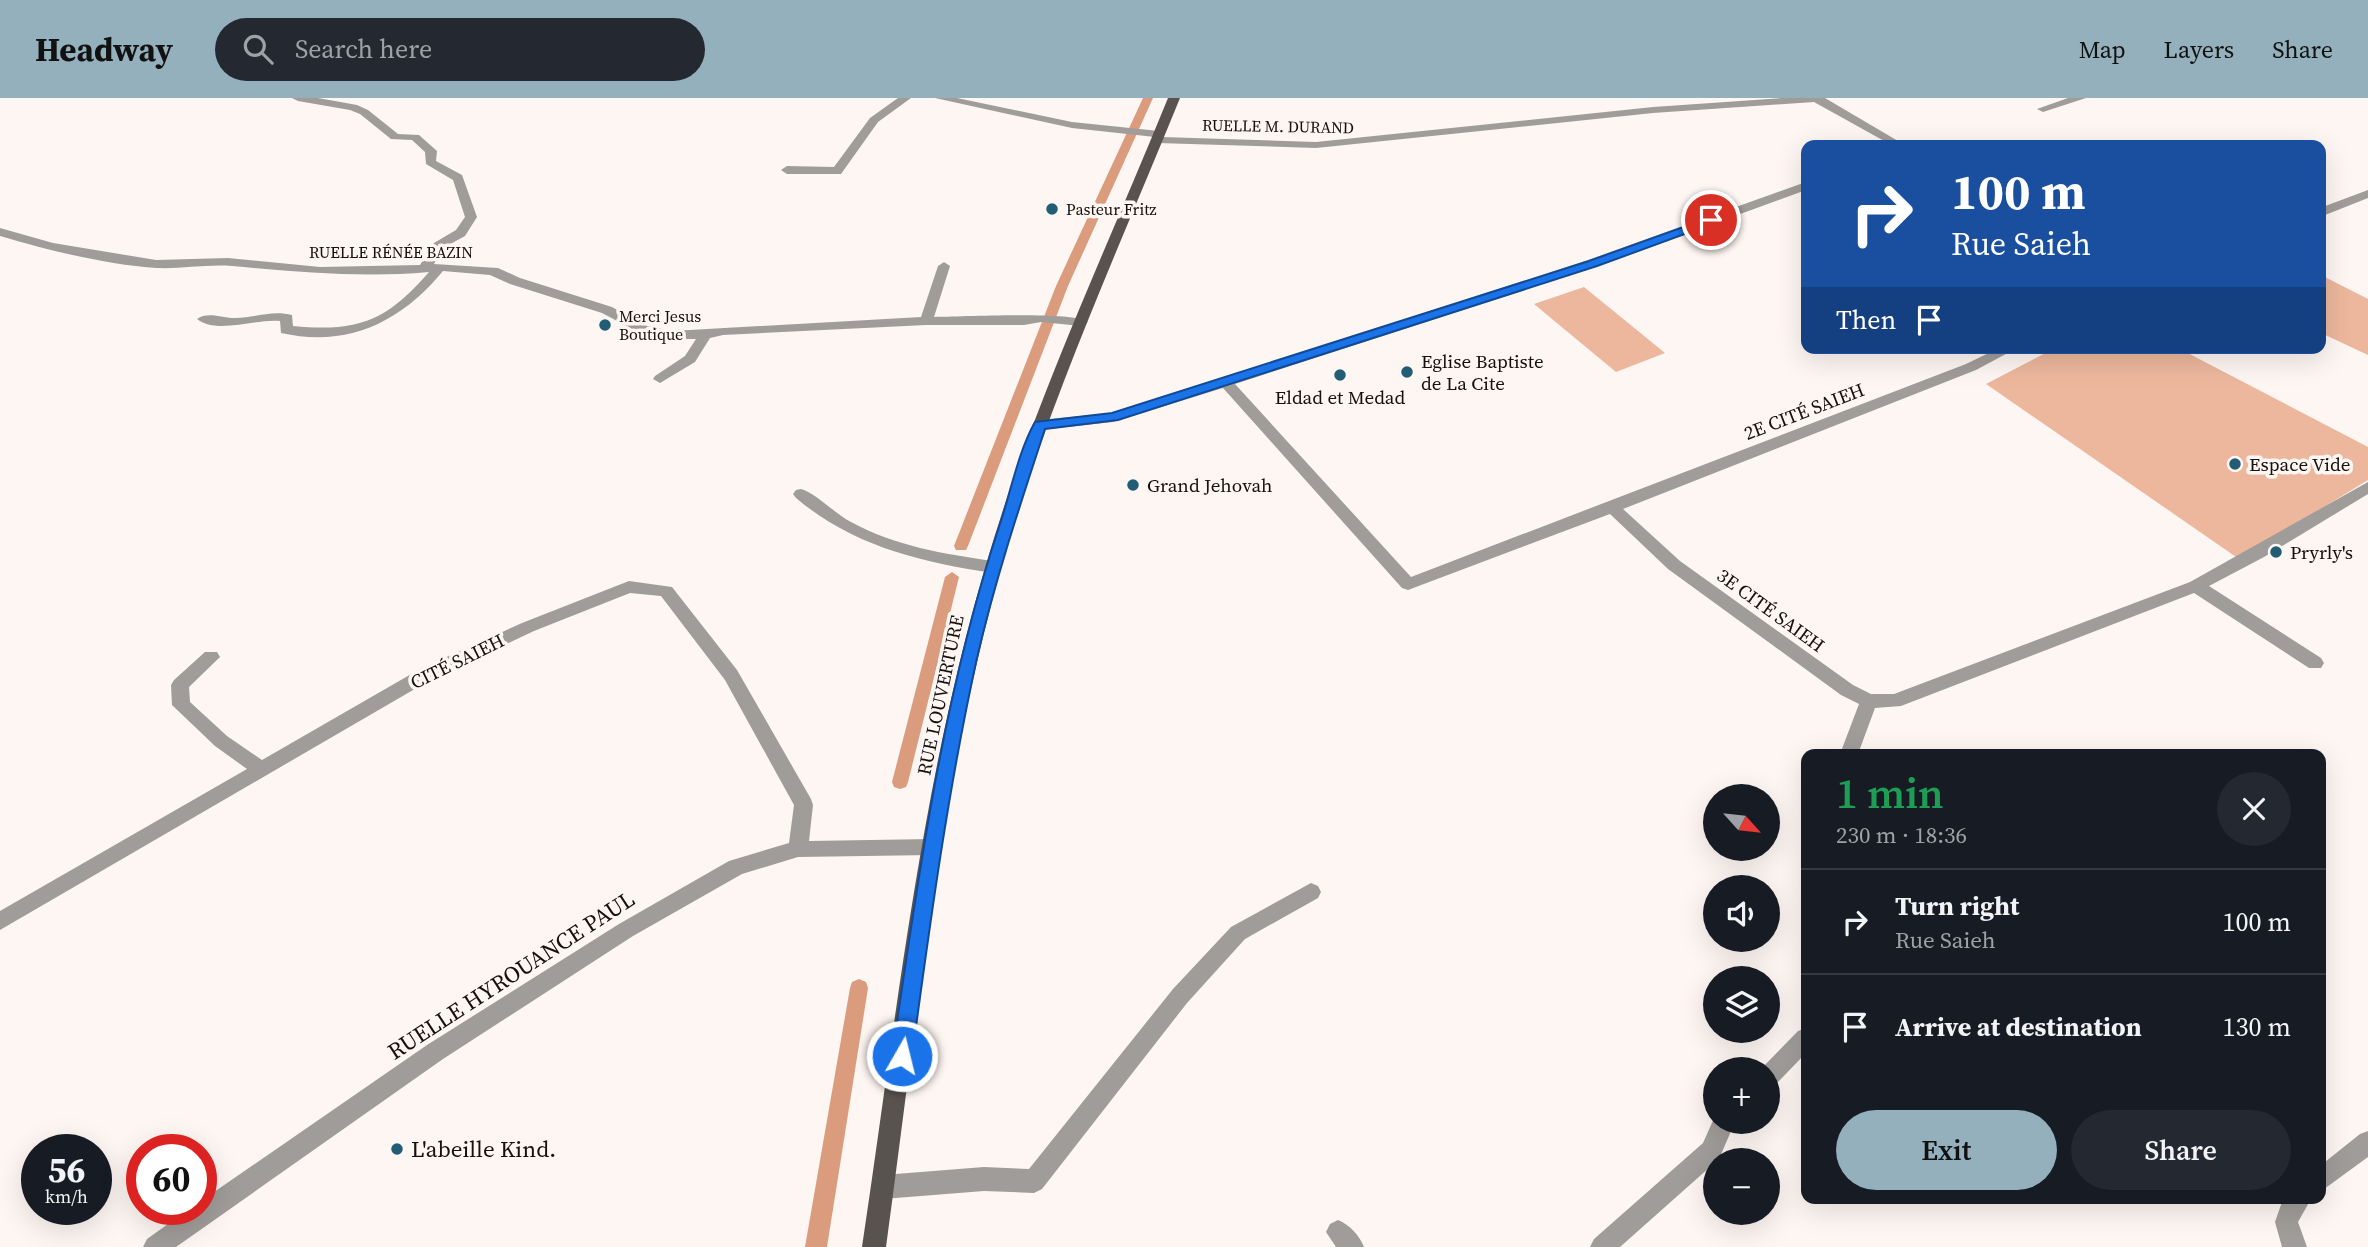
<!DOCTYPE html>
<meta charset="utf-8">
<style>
body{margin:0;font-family:"Source Serif 4",serif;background:#242831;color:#f1f3f6;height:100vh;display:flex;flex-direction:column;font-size:26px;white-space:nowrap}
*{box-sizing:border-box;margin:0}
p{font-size:23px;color:#9ea1a6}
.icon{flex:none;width:38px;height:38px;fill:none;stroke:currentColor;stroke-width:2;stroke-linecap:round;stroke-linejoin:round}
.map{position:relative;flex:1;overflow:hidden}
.sheet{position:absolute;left:1801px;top:651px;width:525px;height:455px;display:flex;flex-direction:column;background:#171b24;border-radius:14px;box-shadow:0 7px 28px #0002}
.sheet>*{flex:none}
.guide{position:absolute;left:1801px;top:42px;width:525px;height:214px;border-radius:14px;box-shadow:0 7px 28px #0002;background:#1a4fa0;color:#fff;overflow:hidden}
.needle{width:46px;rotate:117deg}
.buttons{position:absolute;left:1703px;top:686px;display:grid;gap:14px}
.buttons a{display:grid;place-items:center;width:77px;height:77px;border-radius:50%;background:#171b24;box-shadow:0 7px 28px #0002;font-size:35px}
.speed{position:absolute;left:21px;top:1036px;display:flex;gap:14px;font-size:35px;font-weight:700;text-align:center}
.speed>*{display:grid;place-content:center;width:91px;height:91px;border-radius:50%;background:#171b24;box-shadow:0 7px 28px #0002;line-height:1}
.speed small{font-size:18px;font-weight:400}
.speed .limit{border:10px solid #d22;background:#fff;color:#111}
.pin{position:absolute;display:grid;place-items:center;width:60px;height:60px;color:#fff;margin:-30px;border:4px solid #fff;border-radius:50%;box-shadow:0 2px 7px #0007}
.me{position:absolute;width:77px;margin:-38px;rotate:8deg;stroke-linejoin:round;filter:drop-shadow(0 0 5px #0008)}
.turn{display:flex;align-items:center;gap:24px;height:147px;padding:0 35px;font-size:32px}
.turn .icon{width:91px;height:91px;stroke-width:2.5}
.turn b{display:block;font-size:49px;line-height:60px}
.then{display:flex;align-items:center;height:66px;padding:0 35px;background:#0003;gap:14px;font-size:26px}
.round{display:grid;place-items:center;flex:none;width:74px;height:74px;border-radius:37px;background:#242831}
.head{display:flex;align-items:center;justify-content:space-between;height:119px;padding:0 35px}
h1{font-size:42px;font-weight:600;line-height:52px;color:#1e9e55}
.button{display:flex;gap:14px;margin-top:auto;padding:14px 35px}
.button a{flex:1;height:80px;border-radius:42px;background:#93b0bc;color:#111;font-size:28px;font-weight:600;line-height:80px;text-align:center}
.button a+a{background:#242831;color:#f1f3f6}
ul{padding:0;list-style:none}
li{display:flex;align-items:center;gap:21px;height:105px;padding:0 35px;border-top:2px solid #363941}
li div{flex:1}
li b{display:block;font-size:26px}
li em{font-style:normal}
header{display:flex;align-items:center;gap:42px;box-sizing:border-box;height:98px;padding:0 35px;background:#93b0bc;color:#111}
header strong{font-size:33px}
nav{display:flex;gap:38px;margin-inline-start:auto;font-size:24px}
.search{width:490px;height:63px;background:#242831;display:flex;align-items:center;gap:18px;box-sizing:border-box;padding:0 24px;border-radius:38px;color:#9ea1a6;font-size:26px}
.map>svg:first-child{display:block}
.green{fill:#ecb79d}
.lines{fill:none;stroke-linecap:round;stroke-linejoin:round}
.stream{fill:#da9c7c;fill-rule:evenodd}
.minor{fill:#a09c9a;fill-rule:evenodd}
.major{fill:#59534f;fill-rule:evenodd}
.route{fill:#1a73e8;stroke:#114b97;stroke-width:2}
.poi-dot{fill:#215e75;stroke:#fef6f2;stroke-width:2.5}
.labels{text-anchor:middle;stroke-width:7;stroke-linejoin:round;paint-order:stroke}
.far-street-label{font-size:16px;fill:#14110f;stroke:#fef6f2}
.far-poi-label{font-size:16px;fill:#14110f;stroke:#fef6f2;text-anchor:start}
.poi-label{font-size:19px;fill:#14110f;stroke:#fef6f2;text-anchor:start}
.street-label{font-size:19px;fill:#14110f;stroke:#fef6f2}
.near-street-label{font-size:23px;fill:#14110f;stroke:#fef6f2}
.near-poi-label{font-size:23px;fill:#14110f;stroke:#fef6f2;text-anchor:start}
</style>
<header>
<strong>Headway</strong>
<div class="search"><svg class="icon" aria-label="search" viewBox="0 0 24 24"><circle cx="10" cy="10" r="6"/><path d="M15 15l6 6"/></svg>Search here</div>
<nav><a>Map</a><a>Layers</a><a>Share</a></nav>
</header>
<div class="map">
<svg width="2368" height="1149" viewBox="0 0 2368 1149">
<rect width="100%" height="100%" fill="#fef6f2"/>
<!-- green -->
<g class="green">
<polygon points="2321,177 2368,201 2368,257 2321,235"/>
<polygon points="1584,189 1665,255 1616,274 1534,206"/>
<polygon points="2055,250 2178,250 2368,349 2368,382 2239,461 1986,286"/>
</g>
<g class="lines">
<!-- stream -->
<g class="stream">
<polygon points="1143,0 1153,0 1068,188 968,448 966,452 956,452 954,448 1056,188"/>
<polygon points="952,474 959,479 908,684 906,689 900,691 894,689 892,684 945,479"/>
<polygon points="859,881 866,884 868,890 827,1149 805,1149 850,890 852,884"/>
</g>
<!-- minor -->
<g class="minor">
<path d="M 292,0 L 318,0 L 357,7 L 368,12 L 398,36 L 419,37 L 437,53 L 436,63 L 462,77 L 477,119 L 465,138 L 443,150 L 434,166 L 498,170 L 520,180 L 612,209 L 647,228 L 672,233 L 921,219 L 938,168 L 944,164 L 950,168 L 934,219 C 959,219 1075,213 1088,224 L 1081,228 L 1041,224 L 1024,227 L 926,227 L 723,237 L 710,240 L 695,264 L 660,285 L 653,281 L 655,278 L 685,258 L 696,241 L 672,241 L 638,234 L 602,215 L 510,186 L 490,177 L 443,173 C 401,224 348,250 281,235 L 280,223 C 257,220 217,237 197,221 C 207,213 223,220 235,220 C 255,220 271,212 292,217 L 293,228 C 357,234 386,224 429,174 C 362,180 298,174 232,168 C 207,166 182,171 157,170 C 108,167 47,152 0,138 L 0,130 L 53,145 L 156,162 L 228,160 L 320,169 L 420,167 L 434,145 L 456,132 L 465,119 L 453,82 L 426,66 L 425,54 L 412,42 L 391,41 L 360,16 L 350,12 L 298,3 Z"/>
<polygon points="898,0 911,0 878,24 841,76 787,76 781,72 787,68 834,69 870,20"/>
<polygon points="935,0 957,0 1072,24 1159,33 1165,36 1162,39 1316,44 1653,9 1782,0 1825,0 1898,43 1897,47 1885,47 1886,44 1814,4 1653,15 1316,50 1157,45 1151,42 1155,39 1072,30"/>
<polygon points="2068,0 2086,0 2043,14 2037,11"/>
<polygon points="1806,84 1806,92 1598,168 1235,286 1411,479 1966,266 1999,250 2017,250 1976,272 1623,411 1680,463 1853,587 1871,596 1894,596 2190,484 2368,384 2368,396 2264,459 2209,488 2321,560 2324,565 2321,570 2309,570 2194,495 1901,608 1875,610 1858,656 1840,656 1859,606 1841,597 1668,471 1610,416 1408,492 1402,490 1223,290 1113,324 1039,332 1032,327 1039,322 1112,315 1221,281 1588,162"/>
<polygon points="2368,92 2368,100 2320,119 2320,110"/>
<path d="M 801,391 C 816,395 835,416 851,424 C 895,448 944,456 993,463 L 1001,469 L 993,475 C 920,464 853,448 796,400 L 793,396 L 796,392 Z"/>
<polygon points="629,483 672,489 737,572 811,701 813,707 809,743 932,741 939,743 942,749 939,755 932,757 798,759 742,776 633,838 443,961 176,1149 143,1149 147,1141 189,1111 201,1111 201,1103 427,947 619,826 729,763 789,745 794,707 725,582 661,498 630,495 534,533 432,581 0,832 0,813 247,671 215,648 172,607 171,587 174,582 205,554 217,554 220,559 189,589 190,604 227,638 262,662 420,571 522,525"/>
<polygon points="1311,785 1318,788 1321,794 1318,800 1245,841 1187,905 1042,1091 1034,1095 984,1093 883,1101 875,1097 871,1089 875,1081 883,1077 984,1069 1029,1071 1173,891 1231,829"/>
<polygon points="1806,930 1806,955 1776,986 1768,989 1768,971 1761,971 1798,933"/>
<polygon points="1715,1018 1715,1024 1735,1024 1719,1061 1620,1149 1590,1149 1594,1141 1703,1045"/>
<polygon points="2368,1033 2368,1059 2320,1094 2320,1068 2360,1036"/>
<polygon points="2283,1101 2311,1101 2298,1124 2307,1149 2282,1149 2275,1124"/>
<path d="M 1338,1122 C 1350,1127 1359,1137 1364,1149 L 1336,1149 L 1326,1134 L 1330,1126 Z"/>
</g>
<!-- major -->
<path class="major" d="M 1168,0 L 1180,0 C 1117,155 1046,309 1001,470 C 939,692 917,922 886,1149 L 862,1149 C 896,922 920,691 985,470 C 1032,308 1105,155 1168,0 Z"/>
</g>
<!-- route -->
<path class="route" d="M 1711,119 L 1717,122 L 1715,125 L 1597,168 L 1118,322 L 1045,331 C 1020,407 995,482 977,560 C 948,691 930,825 912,958 L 909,965 L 902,967 L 895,965 L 892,958 C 918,781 942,600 999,429 C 1010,397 1018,354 1035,324 L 1112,315 L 1589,163 Z"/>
<!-- markers -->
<g class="poi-dot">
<circle cx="1052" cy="111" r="7"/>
<circle cx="605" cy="227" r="7"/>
<circle cx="1407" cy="274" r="7"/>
<circle cx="1340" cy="277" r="7"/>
<circle cx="2235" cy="366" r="7"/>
<circle cx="1133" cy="387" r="7"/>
<circle cx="2276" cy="454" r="7"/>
<circle cx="397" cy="1051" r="7"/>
</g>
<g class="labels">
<!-- far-street labels -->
<g class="far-street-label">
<text transform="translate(1278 28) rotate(1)" y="6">RUELLE M. DURAND</text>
<text x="391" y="160">RUELLE RÉNÉE BAZIN</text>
</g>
<!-- far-poi labels -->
<g class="far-poi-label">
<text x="1066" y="117">Pasteur Fritz</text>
<text x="619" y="224">Merci Jesus<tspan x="619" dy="18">Boutique</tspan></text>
</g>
<!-- poi labels -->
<g class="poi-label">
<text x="1421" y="270">Eglise Baptiste<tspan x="1421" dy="22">de La Cite</tspan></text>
<text x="1340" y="306" text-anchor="middle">Eldad et Medad</text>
<text x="2249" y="373">Espace Vide</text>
<text x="1147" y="394">Grand Jehovah</text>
<text x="2290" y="461">Pryrly's</text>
</g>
<!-- street labels -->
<g class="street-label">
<text transform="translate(1804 313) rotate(-21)" y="7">2E CITÉ SAIEH</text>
<text transform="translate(1771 512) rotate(36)" y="7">3E CITÉ SAIEH</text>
<text transform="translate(457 563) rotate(-26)" y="7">CITÉ SAIEH</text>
<text transform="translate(940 597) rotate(-78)" y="7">RUE LOUVERTURE</text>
</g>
<!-- near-street labels -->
<g class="near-street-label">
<text transform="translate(511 877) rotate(-33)" y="8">RUELLE HYROUANCE PAUL</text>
</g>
<!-- near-poi labels -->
<g class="near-poi-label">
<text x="411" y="1059">L'abeille Kind.</text>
</g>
</g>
</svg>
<div class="buttons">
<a><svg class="needle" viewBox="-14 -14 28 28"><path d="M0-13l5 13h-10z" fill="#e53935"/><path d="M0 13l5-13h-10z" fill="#9ea1a6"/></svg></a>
<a><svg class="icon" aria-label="sound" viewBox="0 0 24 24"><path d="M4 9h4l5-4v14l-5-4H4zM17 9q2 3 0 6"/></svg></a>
<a><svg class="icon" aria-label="layers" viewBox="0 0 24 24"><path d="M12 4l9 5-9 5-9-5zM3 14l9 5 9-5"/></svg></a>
<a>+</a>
<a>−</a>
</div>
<div class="speed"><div>56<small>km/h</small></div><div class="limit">60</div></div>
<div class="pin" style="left:1711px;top:122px;background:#d93025"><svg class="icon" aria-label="arrive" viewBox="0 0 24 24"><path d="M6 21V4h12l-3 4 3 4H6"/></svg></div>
<svg class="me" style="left:902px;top:958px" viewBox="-20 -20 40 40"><circle r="17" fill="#1a73e8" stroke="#fff" stroke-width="3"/><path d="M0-11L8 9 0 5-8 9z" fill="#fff"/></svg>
<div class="guide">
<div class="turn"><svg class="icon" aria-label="right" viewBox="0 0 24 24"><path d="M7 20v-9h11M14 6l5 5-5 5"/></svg><div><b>100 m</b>Rue Saieh</div></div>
<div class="then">Then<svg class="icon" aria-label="arrive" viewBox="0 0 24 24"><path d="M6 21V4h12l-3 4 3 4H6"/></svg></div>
</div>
<section class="sheet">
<div class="head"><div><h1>1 min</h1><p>230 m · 18:36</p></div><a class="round"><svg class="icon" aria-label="close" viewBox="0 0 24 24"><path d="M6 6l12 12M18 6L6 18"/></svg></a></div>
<ul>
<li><svg class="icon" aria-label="right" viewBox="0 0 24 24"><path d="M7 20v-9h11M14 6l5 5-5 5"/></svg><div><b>Turn right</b><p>Rue Saieh</p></div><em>100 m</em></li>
<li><svg class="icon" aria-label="arrive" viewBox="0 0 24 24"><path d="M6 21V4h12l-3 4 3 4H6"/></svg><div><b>Arrive at destination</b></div><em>130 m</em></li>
</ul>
<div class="button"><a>Exit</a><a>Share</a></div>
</section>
</div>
